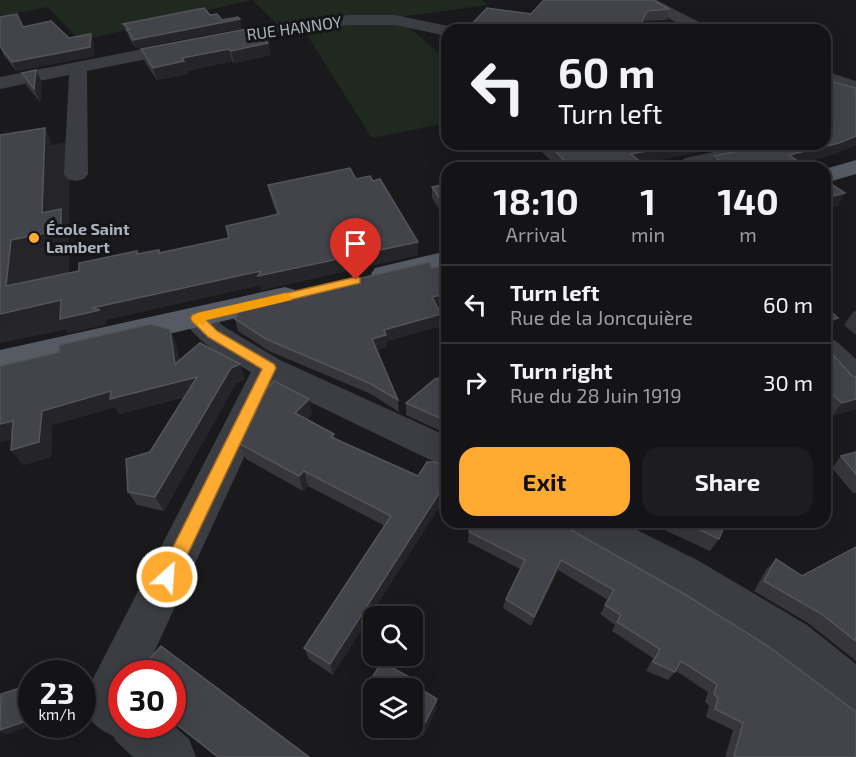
<!DOCTYPE html>
<meta charset="utf-8">
<style>
body{margin:0;font-family:"Exo 2",sans-serif;background:#1d1d1f;color:#f1f3f6;height:100vh;display:flex;flex-direction:column;font-size:22px;white-space:nowrap}
*{box-sizing:border-box;margin:0}
p{font-size:20px;color:#9d9ea1}
.icon{flex:none;width:33px;height:33px;fill:none;stroke:currentColor;stroke-width:2;stroke-linecap:round;stroke-linejoin:round}
.map{position:relative;flex:1;overflow:hidden}
.sheet{position:absolute;left:441px;top:162px;width:390px;height:366px;display:flex;flex-direction:column;background:#141416;border-radius:18px;box-shadow:0 6px 24px #0002,0 0 0 2px #333335}
.sheet>*{flex:none}
.top-card{position:absolute;left:441px;top:24px;width:390px;height:126px;border-radius:18px;box-shadow:0 6px 24px #0002,0 0 0 2px #333335;background:#141416;color:#f1f3f6;overflow:hidden}
.tools{position:absolute;left:363px;top:606px;display:grid;gap:12px}
.tools a{display:grid;place-items:center;width:60px;height:60px;border-radius:12px;background:#141416;box-shadow:0 6px 24px #0002,0 0 0 2px #333335;font-size:30px}
.speed{position:absolute;left:18px;top:660px;display:flex;gap:12px;font-size:30px;font-weight:700;text-align:center}
.speed>*{display:grid;place-content:center;width:78px;height:78px;border-radius:50%;background:#141416;box-shadow:0 6px 24px #0002,0 0 0 2px #333335;line-height:1}
.speed small{font-size:15px;font-weight:400}
.speed .limit{border:9px solid #d22;background:#fff;color:#111}
.pin{position:absolute;display:grid;place-items:center;width:51px;height:51px;color:#fff;margin:-62px -26px;border-radius:50% 50% 50% 0;rotate:-45deg;box-shadow:0 0 6px #0007}
.pin .icon{rotate:45deg}
.me{position:absolute;width:66px;margin:-33px;rotate:26deg;stroke-linejoin:round;filter:drop-shadow(0 0 4px #0008)}
.turn{display:flex;align-items:center;gap:21px;height:126px;padding:0 18px;font-size:27px}
.turn .icon{width:78px;height:78px;stroke-width:2.5}
.turn b{display:block;font-size:42px;line-height:51px}
.eta{display:flex;justify-content:space-evenly;align-items:center;height:102px;text-align:center}
.eta b{font-size:36px;font-weight:700;line-height:42px}
.primary-button{display:flex;gap:12px;margin-top:auto;padding:12px 18px}
.primary-button a{flex:1;height:69px;border-radius:18px;background:#ffaa30;color:#111;font-size:24px;font-weight:700;line-height:69px;text-align:center}
.primary-button a+a{background:#1d1d1f;color:#f1f3f6}
ul{padding:0;list-style:none}
li{display:flex;align-items:center;gap:18px;height:78px;padding:0 18px;border-top:2px solid #333335}
li div{flex:1}
li b{display:block;font-size:22px}
li em{font-style:normal}
.map>svg:first-child{display:block}
.built{fill:#26262a}
.green{fill:#1f2920}
.lines{fill:none;stroke-linecap:round;stroke-linejoin:round}
.minor{fill:#3b3d42;fill-rule:evenodd}
.major{fill:#565a62;fill-rule:evenodd}
.wall{fill:#36363b}
.shaded-wall{fill:#252529}
.building{fill:#434449;stroke:#53555b;stroke-width:1.5}
.route{fill:#ffaa30;stroke:#a66e1f;stroke-width:1.5}
.slow{fill:#f59e0b}
.poi-dot{fill:#ffaa30;stroke:#151518;stroke-width:2}
.labels{text-anchor:middle;stroke-width:6;stroke-linejoin:round;paint-order:stroke}
.far-street-label{font-size:16px;fill:#acb2bd;stroke:#151518}
.far-poi-label{font-size:16px;font-weight:bold;fill:#acb2bd;stroke:#151518;text-anchor:start}
</style>
<div class="map">
<svg width="856" height="757" viewBox="0 0 856 757">
<rect width="100%" height="100%" fill="#1a1a1d"/>
<!-- built -->
<polygon class="built" points="86,139 86,177 69,181 69,329 0,343 0,181 4,153"/>
<!-- green -->
<g class="green">
<polygon points="0,0 251,0 80,41 48,7 0,16"/>
<polygon points="252,0 482,0 488,5 398,17 278,25"/>
<polygon points="381,23 407,26 447,60 447,123 372,138 302,27"/>
</g>
<g class="lines">
<!-- minor -->
<g class="minor">
<polygon points="656,0 707,26 709,30 689,30 651,8 648,5 651,2"/>
<polygon points="349,15 395,15 453,27 455,30 447,30 447,36 395,25 349,25 282,32 87,71 88,174 84,179 76,181 68,179 64,174 69,75 0,89 0,77 282,22"/>
<polygon points="825,71 856,81 856,93 825,83"/>
<polygon points="751,144 794,144 791,149 702,168 674,168 685,158"/>
<path d="M 197,308 L 208,311 L 223,326 L 280,360 L 447,436 L 447,468 L 277,386 L 144,674 L 122,674 L 122,724 L 172,724 L 189,739 L 196,757 L 133,757 L 116,741 L 113,736 C 97,729 85,718 82,700 L 251,372 C 225,357 198,344 182,318 L 186,311 Z"/>
<polygon points="825,338 836,341 856,359 856,391 844,388 825,368"/>
<path d="M 561,522 L 621,522 L 699,561 L 807,625 L 856,664 L 856,718 C 823,704 801,675 772,655 C 706,611 637,572 567,535 Z"/>
</g>
<!-- major -->
<g class="major">
<polygon points="856,160 856,174 825,183 825,169"/>
<polygon points="447,251 447,267 385,283 375,280 371,274 375,268"/>
<polygon points="285,287 295,290 300,297 295,304 0,374 0,350"/>
</g>
</g>
<!-- wall -->
<g class="wall">
<polygon points="669,9 667,20 644,21 531,14"/>
<polygon points="210,15 242,28 136,48 129,38 128,33 126,32 123,24"/>
<polygon points="0,17 23,27 94,43 94,56 16,71 3,54 0,47"/>
<polygon points="268,43 271,55 234,63 232,61 187,71 188,74 157,80 145,62 141,49"/>
<polygon points="36,70 42,83 40,102 27,86 22,73"/>
<polygon points="856,88 856,145 832,155 801,163 808,168 710,168 714,156 825,144"/>
<polygon points="45,128 50,141 49,212 68,222 68,243 19,253 16,284 79,271 137,251 138,254 159,250 160,253 229,239 277,215 271,198 268,185 356,179 418,255 261,290 260,285 105,320 107,324 68,333 60,316 2,329 0,135"/>
<polygon points="543,144 740,144 642,163 648,168 558,168 542,152"/>
<polygon points="447,184 447,218 445,218 432,198 432,187"/>
<polygon points="447,264 447,305 438,308 441,314 441,326 387,341 387,347 376,350 398,400 399,412 371,394 269,351 238,331 235,319"/>
<polygon points="856,311 856,335 844,325 853,312"/>
<polygon points="176,344 179,361 245,379 236,383 164,511 137,505 128,492 185,397 119,414 115,407 52,425 51,457 23,465 11,450 12,439 0,442 0,366"/>
<polygon points="825,347 852,376 856,377 856,409 832,416 825,410"/>
<polygon points="447,376 447,434 406,415 406,403"/>
<polygon points="309,399 312,414 307,419 334,434 335,439 418,476 333,675 309,659 304,648 385,526 308,486 303,491 246,459 240,444"/>
<polygon points="856,452 856,493 853,493 832,468 841,456"/>
<polygon points="557,522 856,757 725,757 733,730 706,717 709,706 705,702 708,692 676,671 668,680 646,671 653,658 612,631 615,625 600,614 608,600 558,570 531,626 503,608 506,599 520,569 468,542 469,532"/>
<polygon points="647,522 726,522 719,539 710,551"/>
<polygon points="856,547 856,661 808,623 754,591 766,570 776,559 802,576"/>
<polygon points="382,662 411,678 411,683 437,699 437,708 423,736 411,728 412,728 412,688 374,688 374,704 367,699 364,690"/>
<polygon points="172,674 309,757 217,757 172,721"/>
</g>
<!-- shaded-wall -->
<g class="shaded-wall">
<polygon points="647,11 644,21 640,30 638,30"/>
<polygon points="240,19 242,28 136,48 133,40"/>
<polygon points="91,34 94,43 94,56 16,71 12,62"/>
<polygon points="268,43 271,55 234,63 231,51"/>
<polygon points="229,49 232,61 187,71 188,74 157,80 153,68 182,58"/>
<polygon points="36,70 42,83 40,102 34,89"/>
<polygon points="45,128 50,141 49,226 42,213"/>
<polygon points="856,136 856,145 832,155 784,167 789,155"/>
<polygon points="683,144 740,144 628,166 631,154"/>
<polygon points="845,193 838,206 825,209 825,198"/>
<polygon points="447,207 447,218 445,218 446,208"/>
<polygon points="61,209 68,222 68,243 19,253 15,299 6,286 11,240"/>
<polygon points="418,242 418,255 261,290 260,285 105,320 107,324 68,333 60,319 92,308 261,271"/>
<polygon points="447,294 447,305 432,309 432,297"/>
<polygon points="61,300 69,314 2,329 0,339 0,314"/>
<polygon points="441,314 441,326 387,341 387,347 373,350 372,339 384,330"/>
<polygon points="838,318 833,325 825,327 825,321"/>
<polygon points="170,329 176,344 181,379 175,364"/>
<polygon points="240,364 245,379 236,383 164,511 155,497 231,368"/>
<polygon points="197,377 203,392 119,414 115,407 52,425 51,457 23,465 11,450 42,411 111,391"/>
<polygon points="309,399 312,414 299,429 295,413"/>
<polygon points="856,399 856,409 832,416 842,403"/>
<polygon points="13,421 25,435 0,442 0,424"/>
<polygon points="304,471 308,486 303,491 299,476"/>
<polygon points="447,481 447,495 333,675 330,664"/>
<polygon points="561,560 558,570 531,626 534,617"/>
<polygon points="437,699 437,708 423,736 423,727"/>
<polygon points="32,719 32,724 35,724 6,735 0,731 0,730"/>
</g>
<!-- building -->
<g class="building">
<polygon points="544,0 654,0 669,9 647,11 638,30 466,30 487,8 531,14"/>
<polygon points="204,8 210,15 217,14 222,20 238,17 240,19 133,40 127,29 130,29 123,24"/>
<polygon points="17,14 23,27 51,21 69,38 91,34 90,47 12,62 0,46 0,17"/>
<polygon points="252,28 268,43 231,51 229,49 182,58 184,61 153,68 141,49"/>
<polygon points="36,70 34,89 22,73"/>
<polygon points="825,80 856,88 856,136 839,143 789,155 808,168 729,168 714,156 774,144 825,144"/>
<polygon points="45,128 42,213 61,209 61,230 11,240 6,286 79,271 79,263 137,251 137,254 159,250 159,253 229,238 226,226 279,214 268,185 350,168 356,179 370,176 373,181 380,179 418,242 258,276 261,271 92,308 100,310 60,319 61,300 0,314 0,135"/>
<polygon points="548,144 683,144 631,154 648,168 572,168"/>
<polygon points="825,180 845,193 825,198"/>
<polygon points="447,184 447,207 446,208 432,187"/>
<polygon points="429,262 432,268 447,264 447,294 432,297 441,314 384,330 386,335 372,339 398,400 369,383 266,339 235,319 242,306"/>
<polygon points="825,306 838,318 825,321"/>
<polygon points="150,324 170,329 175,364 200,343 240,364 231,368 155,497 128,492 126,459 150,452 197,377 110,399 111,391 42,411 39,442 11,450 13,421 0,424 0,366 59,352 59,345"/>
<polygon points="825,347 826,347 852,376 856,377 856,399 842,403 825,388"/>
<polygon points="447,376 447,421 406,403 435,379"/>
<polygon points="274,381 309,399 295,413 334,434 331,437 418,476 427,462 436,462 447,468 447,481 330,664 304,648 391,516 304,471 299,476 240,444 265,391"/>
<polygon points="856,452 856,474 841,456"/>
<polygon points="474,522 557,522 686,595 768,646 856,712 856,757 735,757 734,756 743,723 715,709 718,698 714,694 717,684 681,661 675,672 653,662 660,649 617,622 621,615 605,605 614,590 561,560 534,617 506,599 525,560 469,532"/>
<polygon points="683,522 726,522 719,539"/>
<polygon points="856,547 856,641 820,613 764,581 776,559 802,576"/>
<polygon points="161,646 309,757 218,757 172,721 172,674 136,674"/>
<polygon points="382,662 411,678 409,682 437,699 423,727 412,721 412,688 374,688 374,696 364,690"/>
<polygon points="32,684 32,719 0,730 1,694"/>
</g>
<!-- route -->
<polygon class="route" points="356,277 360,278 360,283 206,320 217,331 274,364 276,368 174,583 167,585 161,583 159,577 161,571 262,369 208,337 192,321 191,318 192,315"/>
<!-- slow -->
<path class="slow" d="M 286,293 L 292,297 L 291,300 L 206,320 L 205,324 C 198,326 194,324 191,318 L 197,313 Z"/>
<!-- markers -->
<circle class="poi-dot" cx="34" cy="238" r="6"/>
<g class="labels">
<!-- far-street labels -->
<g class="far-street-label">
<text transform="translate(294 28) rotate(-8)" y="6">RUE HANNOY</text>
</g>
<!-- far-poi labels -->
<g class="far-poi-label">
<text x="46" y="235">École Saint<tspan x="46" dy="18">Lambert</tspan></text>
</g>
</g>
</svg>
<div class="tools">
<a><svg class="icon" aria-label="search" viewBox="0 0 24 24"><circle cx="10" cy="10" r="6"/><path d="M15 15l6 6"/></svg></a>
<a><svg class="icon" aria-label="layers" viewBox="0 0 24 24"><path d="M12 4l9 5-9 5-9-5zM3 14l9 5 9-5"/></svg></a>
</div>
<div class="speed"><div>23<small>km/h</small></div><div class="limit">30</div></div>
<div class="pin" style="left:356px;top:280px;background:#d93025"><svg class="icon" aria-label="arrive" viewBox="0 0 24 24"><path d="M6 21V4h12l-3 4 3 4H6"/></svg></div>
<svg class="me" style="left:167px;top:577px" viewBox="-20 -20 40 40"><circle r="17" fill="#ffaa30" stroke="#fff" stroke-width="3"/><path d="M0-11L8 9 0 5-8 9z" fill="#fff"/></svg>
<div class="top-card">
<div class="turn"><svg class="icon" aria-label="left" viewBox="0 0 24 24"><path d="M17 20v-9H6M10 6l-5 5 5 5"/></svg><div><b>60 m</b>Turn left</div></div>
</div>
<section class="sheet">
<div class="eta">
<div><b>18:10</b><p>Arrival</p></div>
<div><b>1</b><p>min</p></div>
<div><b>140</b><p>m</p></div>
</div>
<ul>
<li><svg class="icon" aria-label="left" viewBox="0 0 24 24"><path d="M17 20v-9H6M10 6l-5 5 5 5"/></svg><div><b>Turn left</b><p>Rue de la Joncquière</p></div><em>60 m</em></li>
<li><svg class="icon" aria-label="right" viewBox="0 0 24 24"><path d="M7 20v-9h11M14 6l5 5-5 5"/></svg><div><b>Turn right</b><p>Rue du 28 Juin 1919</p></div><em>30 m</em></li>
</ul>
<div class="primary-button"><a>Exit</a><a>Share</a></div>
</section>
</div>
